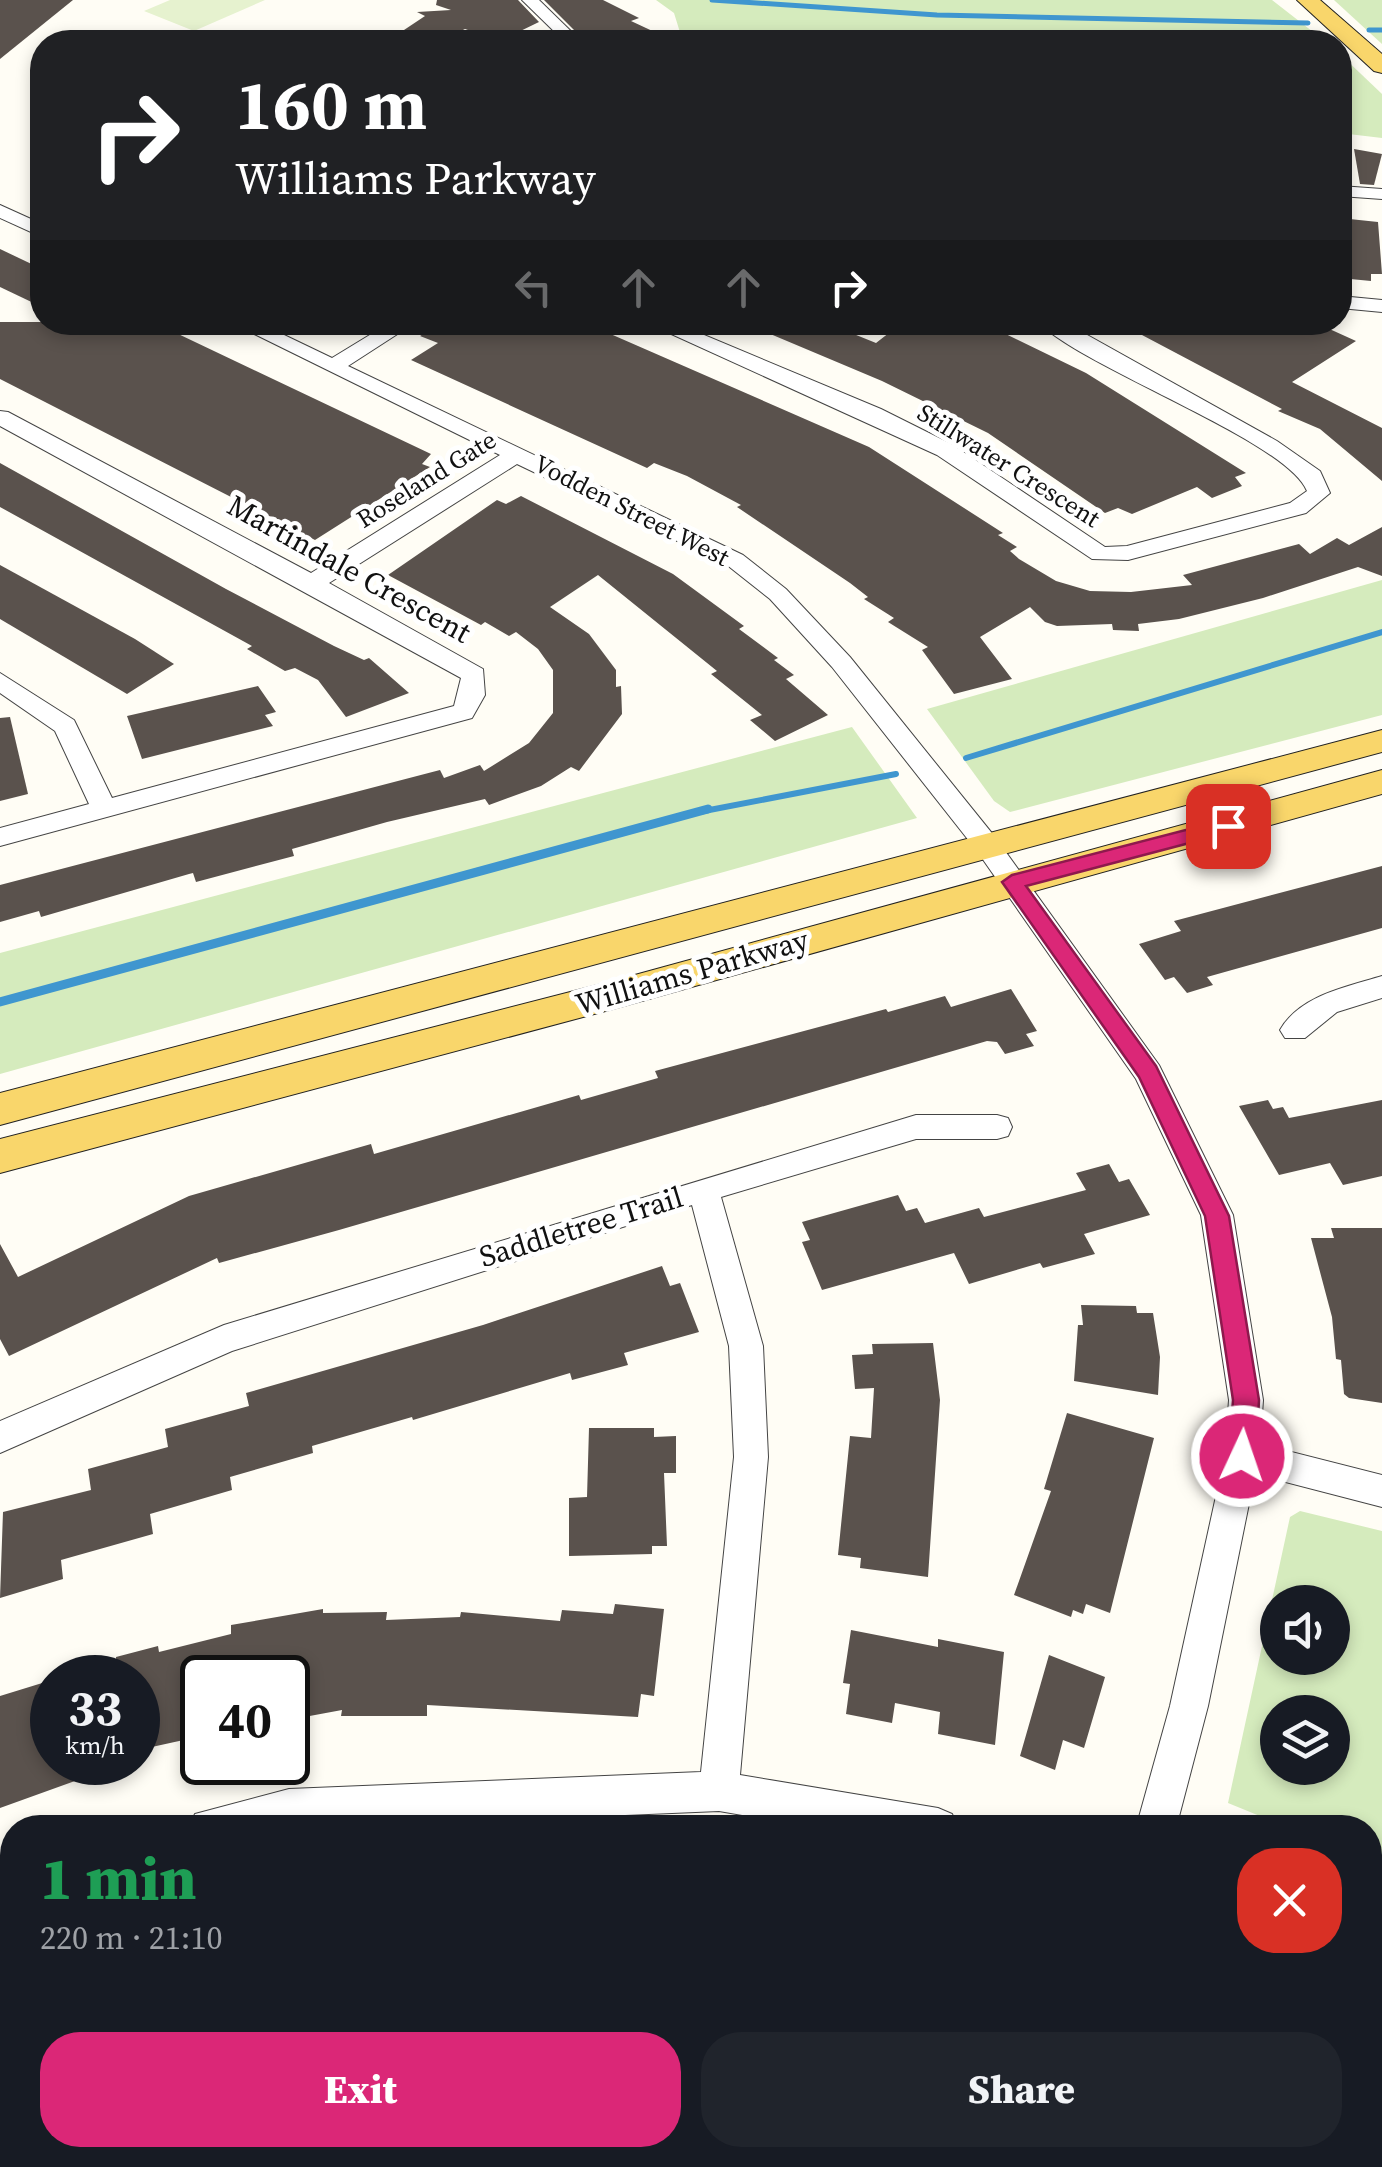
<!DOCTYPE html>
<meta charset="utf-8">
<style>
body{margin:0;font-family:"Source Serif 4",serif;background:#20242c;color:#f1f3f6;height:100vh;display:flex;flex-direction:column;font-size:38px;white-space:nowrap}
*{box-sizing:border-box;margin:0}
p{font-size:32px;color:#9ea1a6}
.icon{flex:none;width:55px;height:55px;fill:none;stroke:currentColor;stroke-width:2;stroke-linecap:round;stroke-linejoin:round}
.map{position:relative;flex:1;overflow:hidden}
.sheet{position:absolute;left:0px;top:1815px;width:1382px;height:352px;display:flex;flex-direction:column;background:#171b24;border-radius:40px 40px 0 0;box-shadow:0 5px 15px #0003}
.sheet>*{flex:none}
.hud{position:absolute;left:30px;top:30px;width:1322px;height:305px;border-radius:40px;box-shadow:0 5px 15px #0003;background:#202124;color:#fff;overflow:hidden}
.buttons{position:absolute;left:1260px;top:1585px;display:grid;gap:20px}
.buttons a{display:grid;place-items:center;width:90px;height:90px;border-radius:50%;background:#171b24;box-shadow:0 5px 15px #0003;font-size:50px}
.speed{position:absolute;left:30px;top:1655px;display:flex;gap:20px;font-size:50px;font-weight:700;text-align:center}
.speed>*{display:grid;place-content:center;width:130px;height:130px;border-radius:50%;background:#171b24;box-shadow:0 5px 15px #0003;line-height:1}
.speed small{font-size:25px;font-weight:400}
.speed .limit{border:5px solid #111;border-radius:15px;background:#fff;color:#111}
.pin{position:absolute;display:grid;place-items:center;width:85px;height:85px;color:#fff;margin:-42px;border-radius:20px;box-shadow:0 5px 15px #0006}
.me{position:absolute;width:110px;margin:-55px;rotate:3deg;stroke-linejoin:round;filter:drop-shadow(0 0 8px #0008)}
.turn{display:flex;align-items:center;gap:35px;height:210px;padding:0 40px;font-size:45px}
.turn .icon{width:130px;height:130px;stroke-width:2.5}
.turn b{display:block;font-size:70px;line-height:85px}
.lanes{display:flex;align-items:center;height:95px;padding:0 40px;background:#0003;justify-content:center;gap:50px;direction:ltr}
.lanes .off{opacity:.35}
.round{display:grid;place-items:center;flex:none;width:105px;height:105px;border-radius:40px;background:#20242c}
.summary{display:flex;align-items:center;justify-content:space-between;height:170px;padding:0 40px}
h1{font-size:60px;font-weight:800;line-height:75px;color:#1e9e55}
.action{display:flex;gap:20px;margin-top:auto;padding:20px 40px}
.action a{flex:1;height:115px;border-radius:40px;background:#db2777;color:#fff;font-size:40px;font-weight:800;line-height:115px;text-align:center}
.action a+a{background:#20242c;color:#f1f3f6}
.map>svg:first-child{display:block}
.green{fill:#d5ebbd;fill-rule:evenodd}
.pitch{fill:#e6f2cf}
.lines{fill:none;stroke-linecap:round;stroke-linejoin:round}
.stream-far2{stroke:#3f96cf;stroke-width:5}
.stream-far1{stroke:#3f96cf;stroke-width:6}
.stream{stroke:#3f96cf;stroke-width:9}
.building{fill:#5a524d}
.minor-casing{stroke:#444;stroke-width:2}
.major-casing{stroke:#222;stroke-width:2}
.minor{fill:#fff;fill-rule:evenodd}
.major{fill:#f9d66b;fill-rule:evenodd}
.route{fill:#db2777;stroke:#8e194d;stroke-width:2.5}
.labels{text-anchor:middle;stroke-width:10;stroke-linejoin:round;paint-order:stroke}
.far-street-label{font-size:25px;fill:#111;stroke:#fff}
.street-label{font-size:30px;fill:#111;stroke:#fff}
</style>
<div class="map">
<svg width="1382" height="2167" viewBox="0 0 1382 2167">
<rect width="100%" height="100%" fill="#fffdf5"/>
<!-- green -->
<g class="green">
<polygon points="656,0 1272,0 1326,42 683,42 674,13"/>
<polygon points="1334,0 1382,0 1382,44"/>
<polygon points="1340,54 1382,94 1382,138 1340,133"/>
<polygon points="1382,580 1382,715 1010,812 994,801 927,709"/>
<polygon points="852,727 917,818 0,1074 0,953"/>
<path d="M 1300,1511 L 1382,1531 L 1382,1867 L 1370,1862 L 1370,1828 L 1287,1827 L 1228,1803 L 1290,1517 ZM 1332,1602 L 1332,1658 L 1278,1658 L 1278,1602 ZM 1332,1712 L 1332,1768 L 1278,1768 L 1278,1712 Z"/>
</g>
<!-- pitch -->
<g class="pitch">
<polygon points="170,0 265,0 194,31 144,11"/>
<polygon points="1063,34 1283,40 1284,42 1064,42"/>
</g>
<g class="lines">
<!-- stream-far2 -->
<g class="stream-far2">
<polyline points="712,0 937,15 1308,23"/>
<polyline points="1369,30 1382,30"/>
</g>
<!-- stream-far1 -->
<g class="stream-far1">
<polyline points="966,758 1382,632"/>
<polyline points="699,812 896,774"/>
</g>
<!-- stream -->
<polyline class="stream" points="0,1002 708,809"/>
</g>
<!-- building -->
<g class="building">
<polygon points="0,0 73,0 0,59"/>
<polygon points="437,0 518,0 539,22 500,41 465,29 438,42 386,42 425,16 417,12 451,10 436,5"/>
<polygon points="544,0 603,0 639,18 631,21 676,42 586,42"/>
<polygon points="1354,149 1382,154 1374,185 1360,184"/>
<polygon points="1340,218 1378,222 1382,274 1371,274 1371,281 1340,278"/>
<polygon points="0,249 42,269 42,307 0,287"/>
<polygon points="0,322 153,322 431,454 422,464 430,467 315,540 0,379"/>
<polygon points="442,322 583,322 869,447 1003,533 998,535 1017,547 1010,551 1019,559 1056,581 1090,591 1131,592 1192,585 1183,575 1299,544 1310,554 1337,538 1349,545 1382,527 1382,576 1358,567 1263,598 1179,619 1138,624 1139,631 1113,630 1112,624 1057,626 1045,622 1030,607 980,637 1012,679 954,694 922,650 928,647 888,622 894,618 864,599 868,597 850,583 737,507 741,505 687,476 654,463 647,468 411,360 438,343 420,336"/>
<polygon points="742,322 824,322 876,343 903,322 981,322 1086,373 1246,473 1235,477 1242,486 1212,498 1197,487 1132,514 1118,508 1105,513 988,433 882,381"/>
<polygon points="1165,322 1314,322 1356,341 1292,382 1382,428 1382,481 1320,429 1278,411 1282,409 1142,335"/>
<polygon points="0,463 226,589 334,646 364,660 369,658 409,693 346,717 318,680 295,668 285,671 247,649 252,646 0,507"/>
<polygon points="521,496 673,574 744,626 739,629 778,658 774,660 794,675 786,679 828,715 775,741 750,720 762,715 711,674 717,671 598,575 550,607 589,634 616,670 616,687 621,686 622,714 579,771 571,767 541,786 489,805 485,799 387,822 292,849 294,856 196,882 193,873 189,874 41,917 39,911 0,922 0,885 440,770 444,778 480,765 484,771 529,743 553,713 553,670 538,649 516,632 509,636 485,622 481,625 388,575 497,500 506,504"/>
<polygon points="0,565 135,639 174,664 127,694 0,619"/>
<polygon points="258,686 276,712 265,715 273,726 142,759 127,716"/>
<polygon points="10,717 28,794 0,801 0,718"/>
<polygon points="1382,866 1382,928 1207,977 1213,985 1187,993 1174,977 1165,980 1139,944 1181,931 1174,921"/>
<polygon points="1011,989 1037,1031 1026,1034 1034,1046 1005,1054 997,1042 987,1041 339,1230 219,1263 217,1258 9,1356 0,1339 0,1244 18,1277 189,1196 371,1144 374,1154 579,1095 581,1100 658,1078 655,1071 886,1009 888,1012 945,996 951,1007"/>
<polygon points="1268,1100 1273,1109 1283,1107 1289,1118 1382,1100 1382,1176 1343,1185 1330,1163 1279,1175 1239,1106"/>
<polygon points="1109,1164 1119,1182 1129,1179 1150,1215 1084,1234 1095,1254 1043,1268 1040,1263 969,1284 954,1253 822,1290 802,1242 810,1240 802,1222 898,1195 906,1211 917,1208 925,1223 979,1208 984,1217 1086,1190 1076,1173"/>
<polygon points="1331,1228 1382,1228 1382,1403 1349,1398 1344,1394 1341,1360 1336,1359 1332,1317 1311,1238 1334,1238"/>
<polygon points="662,1266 670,1286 680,1283 699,1332 624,1353 628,1365 572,1380 570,1373 413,1420 412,1417 312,1446 313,1453 230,1477 232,1490 150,1514 153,1534 61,1560 63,1579 0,1598 3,1512 91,1490 88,1469 168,1447 165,1429 249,1406 246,1393 483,1325"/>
<polygon points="1081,1305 1136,1306 1137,1313 1153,1313 1160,1357 1158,1395 1074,1381 1078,1325 1083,1325"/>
<polygon points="933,1343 940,1400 928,1577 860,1568 861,1558 838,1555 850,1436 871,1438 874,1388 855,1389 852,1355 873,1354 872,1344"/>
<polygon points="1067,1413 1154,1438 1110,1613 1086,1604 1083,1614 1073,1610 1071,1617 1014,1595 1051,1491 1044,1489"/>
<polygon points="589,1428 654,1428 654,1437 676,1436 676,1473 664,1473 667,1546 652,1546 652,1554 569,1556 569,1498 587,1497"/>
<polygon points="615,1604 664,1609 654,1696 641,1694 638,1717 427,1705 427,1716 341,1716 342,1710 288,1720 288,1678 202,1678 202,1736 138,1750 138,1678 117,1678 116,1657 158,1646 159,1652 231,1634 231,1625 323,1609 323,1613 387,1612 386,1620 460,1617 461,1612 560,1621 562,1610 613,1614"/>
<polygon points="851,1630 938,1647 938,1639 1004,1652 995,1745 938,1734 940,1712 895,1703 892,1723 846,1714 850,1684 843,1683"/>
<polygon points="1049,1655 1105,1677 1084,1748 1063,1740 1055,1770 1020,1756"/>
<polygon points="52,1680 52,1762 110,1762 111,1768 0,1808 0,1696"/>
</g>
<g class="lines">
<defs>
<g id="minor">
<polygon points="522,0 539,0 582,42 565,42"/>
<polygon points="1340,186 1382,189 1382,199 1340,196"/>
<polygon points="0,205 42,224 42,237 0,218"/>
<polygon points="1340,296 1382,300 1382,312 1340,308"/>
<polygon points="230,322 257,322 332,358 391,322 416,322 348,366 743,555 786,589 850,657 995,837 1159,1065 1233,1215 1263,1400 1260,1444 1382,1475 1382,1507 1255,1474 1208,1706 1176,1828 1136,1828 1170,1706 1225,1455 1229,1400 1201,1215 1136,1079 977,851 832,667 770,599 727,565 517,464 329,583 483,669 485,695 472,718 0,846 0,828 89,804 55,731 0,693 0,673 74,720 112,798 454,706 461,678 0,426 0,411 8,412 311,573 500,455"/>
<path d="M 645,322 L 673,322 L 881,409 L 953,445 L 1105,547 L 1127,546 L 1290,503 L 1307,491 C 1286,440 1086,370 1038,322 L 1064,322 L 1277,441 L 1320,471 L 1330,493 L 1306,513 L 1128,560 L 1092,559 L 937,455 Z"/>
<path d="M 1382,976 L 1382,998 L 1337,1012 L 1305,1038 L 1285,1038 L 1280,1030 C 1300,995 1347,987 1382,976 Z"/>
<polygon points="916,1115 997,1115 1008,1118 1012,1127 1008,1136 997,1139 916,1139 721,1197 763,1346 768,1457 740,1775 938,1808 952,1814 958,1828 818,1828 719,1811 319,1828 189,1828 195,1814 289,1789 701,1772 734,1457 729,1346 692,1205 232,1351 0,1453 0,1421 224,1325"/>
<polygon points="12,1883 12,1924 0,1929 0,1888"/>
<polygon points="1053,2155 1097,2155 1094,2167 1050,2167"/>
</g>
<g id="major">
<polygon points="1297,0 1320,0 1382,54 1382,73 1374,71"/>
<polygon points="1382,730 1382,752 0,1125 0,1093"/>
<polygon points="1382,770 1382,794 613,1009 0,1173 0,1139 613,981"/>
</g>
</defs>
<!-- minor casing -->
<use href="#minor" class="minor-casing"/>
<!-- major casing -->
<use href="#major" class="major-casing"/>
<!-- minor -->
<use href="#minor" class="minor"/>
<!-- major -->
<use href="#major" class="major"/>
</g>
<!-- route -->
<polygon class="route" points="1228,819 1235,821 1235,831 1026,886 1156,1066 1229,1216 1259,1400 1256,1456 1252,1464 1242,1467 1233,1464 1229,1456 1233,1400 1205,1216 1139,1077 1002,882 1012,875"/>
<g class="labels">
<!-- far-street labels -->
<g class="far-street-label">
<text transform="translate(1009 465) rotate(32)" y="9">Stillwater Crescent</text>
<text transform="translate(426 479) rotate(-32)" y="9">Roseland Gate</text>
<text transform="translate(632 510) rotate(27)" y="9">Vodden Street West</text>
</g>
<!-- street labels -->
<g class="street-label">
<text transform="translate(349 569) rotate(29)" y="10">Martindale Crescent</text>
<text transform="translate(692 972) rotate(-16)" y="10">Williams Parkway</text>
<text transform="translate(581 1227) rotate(-17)" y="10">Saddletree Trail</text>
</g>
</g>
</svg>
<div class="buttons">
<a><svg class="icon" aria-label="sound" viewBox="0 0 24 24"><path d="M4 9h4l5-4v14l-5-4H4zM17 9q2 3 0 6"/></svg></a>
<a><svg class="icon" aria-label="layers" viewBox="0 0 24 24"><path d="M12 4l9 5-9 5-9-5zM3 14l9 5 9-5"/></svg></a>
</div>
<div class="speed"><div>33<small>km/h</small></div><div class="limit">40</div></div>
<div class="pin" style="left:1228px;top:826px;background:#d93025"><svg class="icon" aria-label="arrive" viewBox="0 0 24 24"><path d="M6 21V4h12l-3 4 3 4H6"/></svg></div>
<svg class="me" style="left:1242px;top:1456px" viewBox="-20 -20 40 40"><circle r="17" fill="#db2777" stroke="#fff" stroke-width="3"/><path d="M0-11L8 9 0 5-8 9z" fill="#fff"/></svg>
<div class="hud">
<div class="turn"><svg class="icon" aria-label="right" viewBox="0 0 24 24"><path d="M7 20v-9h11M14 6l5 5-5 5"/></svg><div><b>160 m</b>Williams Parkway</div></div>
<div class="lanes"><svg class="icon off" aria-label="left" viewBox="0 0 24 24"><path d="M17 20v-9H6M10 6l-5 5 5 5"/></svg><svg class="icon off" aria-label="ahead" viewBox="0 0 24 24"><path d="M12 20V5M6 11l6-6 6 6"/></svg><svg class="icon off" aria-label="ahead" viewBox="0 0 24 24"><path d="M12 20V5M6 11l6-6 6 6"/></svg><svg class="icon" aria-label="right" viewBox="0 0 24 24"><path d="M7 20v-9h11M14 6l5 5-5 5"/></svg></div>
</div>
<section class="sheet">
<div class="summary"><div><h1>1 min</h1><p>220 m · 21:10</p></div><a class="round" style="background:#d93025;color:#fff"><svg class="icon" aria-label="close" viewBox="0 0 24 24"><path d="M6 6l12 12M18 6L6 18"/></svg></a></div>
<div class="action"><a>Exit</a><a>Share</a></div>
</section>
</div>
